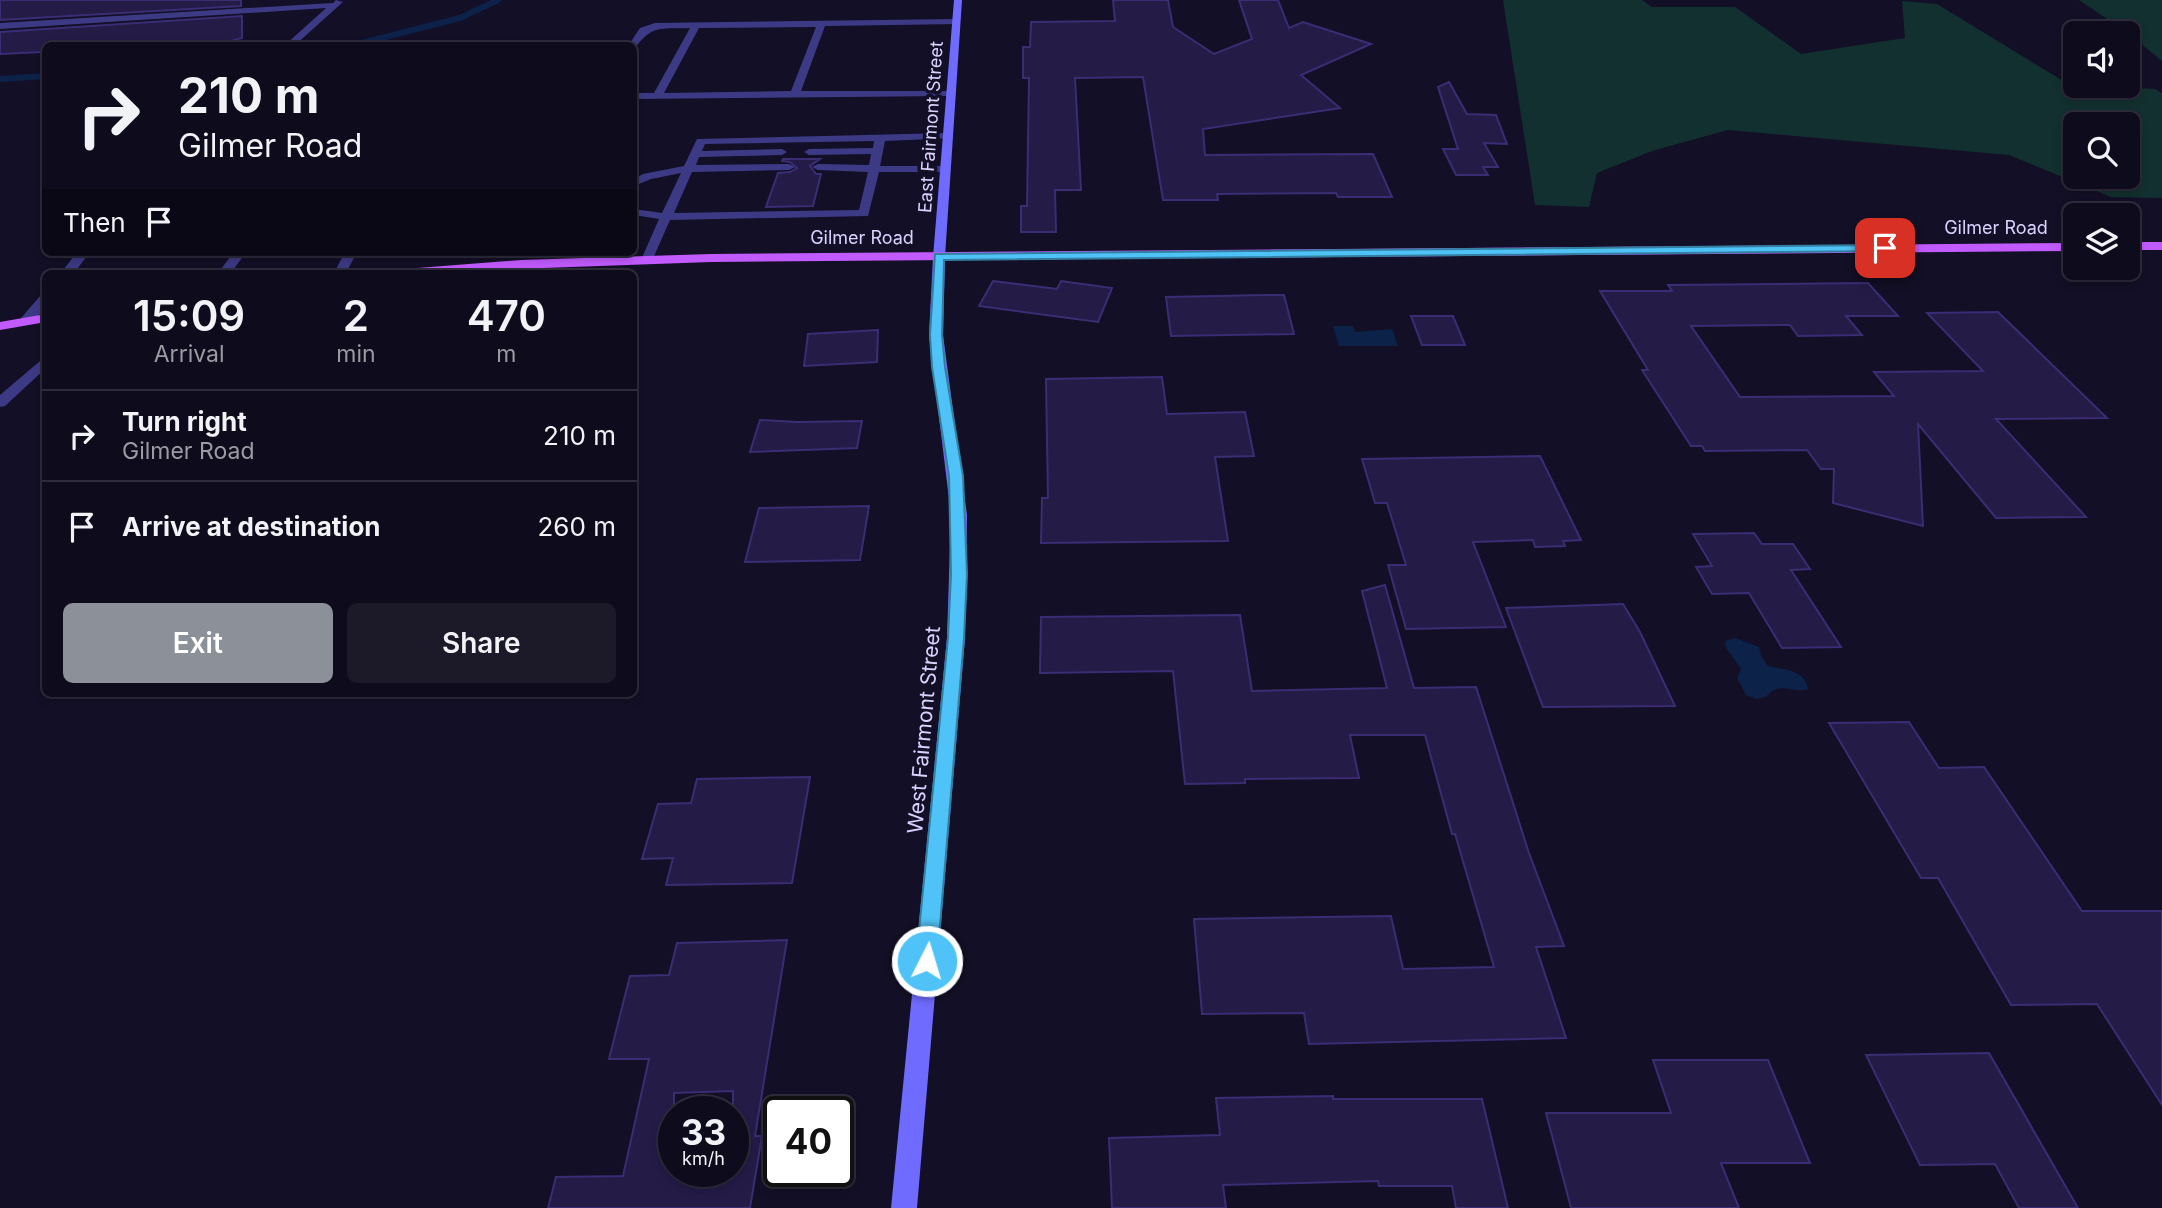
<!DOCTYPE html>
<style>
body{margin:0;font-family:Inter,sans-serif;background:#1c1929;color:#f1f3f6;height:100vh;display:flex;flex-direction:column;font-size:26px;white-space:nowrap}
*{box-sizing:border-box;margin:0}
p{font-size:23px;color:#9b9ba3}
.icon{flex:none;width:38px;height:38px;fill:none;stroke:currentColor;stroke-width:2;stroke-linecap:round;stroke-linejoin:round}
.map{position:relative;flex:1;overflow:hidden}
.drawer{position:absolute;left:42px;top:270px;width:595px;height:427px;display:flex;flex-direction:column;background:#0e0b1c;border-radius:10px;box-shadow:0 4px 10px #0003,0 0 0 2px #2e2b3b}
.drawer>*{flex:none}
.guide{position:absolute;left:42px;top:42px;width:595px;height:214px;border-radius:10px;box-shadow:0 4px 10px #0003,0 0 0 2px #2e2b3b;background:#0e0b1c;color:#f1f3f6;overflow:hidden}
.fabs{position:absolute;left:2063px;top:21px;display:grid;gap:14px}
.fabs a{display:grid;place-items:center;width:77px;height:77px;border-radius:10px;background:#0e0b1c;box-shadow:0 4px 10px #0003,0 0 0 2px #2e2b3b;font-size:35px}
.speed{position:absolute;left:658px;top:1096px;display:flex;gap:14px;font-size:35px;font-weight:700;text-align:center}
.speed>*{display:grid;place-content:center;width:91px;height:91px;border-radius:50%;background:#0e0b1c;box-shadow:0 4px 10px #0003,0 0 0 2px #2e2b3b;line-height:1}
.speed small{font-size:18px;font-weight:400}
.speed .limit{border:4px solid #111;border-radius:10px;background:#fff;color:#111}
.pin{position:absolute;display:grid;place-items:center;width:60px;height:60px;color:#fff;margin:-30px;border-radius:14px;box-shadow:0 4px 10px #0006}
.me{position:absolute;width:77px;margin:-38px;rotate:5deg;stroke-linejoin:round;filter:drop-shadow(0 0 5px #0008)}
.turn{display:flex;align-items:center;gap:24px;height:147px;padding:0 21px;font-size:32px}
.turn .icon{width:91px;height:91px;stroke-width:2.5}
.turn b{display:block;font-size:49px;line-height:60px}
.then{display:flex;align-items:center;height:66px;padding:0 21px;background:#0003;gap:14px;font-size:26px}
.eta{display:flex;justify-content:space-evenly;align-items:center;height:119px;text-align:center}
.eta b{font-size:42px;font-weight:600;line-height:49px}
.cta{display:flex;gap:14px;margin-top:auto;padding:14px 21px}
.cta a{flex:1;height:80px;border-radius:10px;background:#8c9099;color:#fff;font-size:28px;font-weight:600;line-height:80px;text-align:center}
.cta a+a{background:#1c1929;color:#f1f3f6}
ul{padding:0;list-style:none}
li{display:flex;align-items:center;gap:21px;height:91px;padding:0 21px;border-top:2px solid #2e2b3b}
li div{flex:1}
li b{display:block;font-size:26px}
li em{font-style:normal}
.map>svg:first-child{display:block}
.green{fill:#12302f;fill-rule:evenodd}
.water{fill:#0c2248}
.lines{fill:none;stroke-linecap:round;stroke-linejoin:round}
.stream{stroke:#0c2248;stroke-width:6}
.building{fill:#241b47;stroke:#3b2d73;stroke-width:2;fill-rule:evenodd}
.lane{fill:#3d3a85;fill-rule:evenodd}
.street{fill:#3d3a85;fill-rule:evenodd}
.secondary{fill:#6f6bff;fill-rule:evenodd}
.primary{fill:#c25bff;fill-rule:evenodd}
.route{fill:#4fc3f7;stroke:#337fa1;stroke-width:2}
.labels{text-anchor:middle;stroke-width:7;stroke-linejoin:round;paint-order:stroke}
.far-street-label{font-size:18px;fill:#d9d4ff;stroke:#130f26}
.street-label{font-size:21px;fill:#d9d4ff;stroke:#130f26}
</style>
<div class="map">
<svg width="2162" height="1208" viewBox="0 0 2162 1208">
<rect width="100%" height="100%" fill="#130f26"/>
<!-- green -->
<g class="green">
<path d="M 1503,0 L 1642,0 L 1652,7 L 1735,7 L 1801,54 L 1905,38 L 1902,1 L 1937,4 L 2068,84 L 2155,89 L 2162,93 L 2162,198 L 2111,197 L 2009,155 L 1728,130 L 1652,151 L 1597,173 L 1589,207 L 1535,205 ZM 2076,124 L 2128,124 L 2128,177 L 2076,177 Z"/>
<polygon points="2079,0 2162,0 2162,61 2128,33"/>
</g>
<!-- water -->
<g class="water">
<polygon points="1333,326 1353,326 1355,332 1392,329 1398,346 1339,346"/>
<path d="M 1735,638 L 1759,647 L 1761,656 L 1768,666 C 1784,670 1805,669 1808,689 C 1792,694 1779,680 1766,697 L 1756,699 L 1746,695 L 1737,678 L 1741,669 L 1726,648 L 1725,641 Z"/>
</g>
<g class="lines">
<!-- stream -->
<g class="stream">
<polyline points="350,46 460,18 498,0"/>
<polyline points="0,79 46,76"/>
</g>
</g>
<!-- building -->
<g class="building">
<polygon points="0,0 241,0 241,6 0,20"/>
<polygon points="1113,0 1168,0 1173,27 1214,54 1252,39 1239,0 1278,0 1289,28 1303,22 1371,44 1301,75 1340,108 1203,129 1205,155 1373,154 1392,197 1338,197 1336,193 1217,194 1218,200 1163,200 1143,77 1075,78 1081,190 1055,190 1056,232 1021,232 1021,206 1027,206 1029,78 1023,78 1023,47 1030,47 1031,22 1115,21"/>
<polygon points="242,16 242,38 231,41 130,46 46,46 42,52 0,54 0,32"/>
<polygon points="1449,82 1467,114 1496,115 1507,144 1484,143 1498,167 1483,167 1488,175 1456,175 1443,149 1458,149 1438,87"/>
<polygon points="783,159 820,159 810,166 816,174 821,174 813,206 766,207 778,173 790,172 797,168 790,162 782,161"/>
<polygon points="993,281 1057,289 1061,281 1112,288 1098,322 979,306"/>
<polygon points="1868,283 1898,316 1846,316 1862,335 1798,336 1790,325 1691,326 1740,397 1894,396 1874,372 1983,371 1927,313 1998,312 2107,418 1996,419 2086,517 1996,518 1918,424 1923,526 1833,503 1834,469 1821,469 1807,450 1705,451 1702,446 1691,446 1642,370 1648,370 1600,291 1672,291 1668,285"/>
<polygon points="1266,295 1284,295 1294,334 1171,336 1166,297"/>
<polygon points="1411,316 1453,316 1465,345 1422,345"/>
<polygon points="878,330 877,362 804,366 808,334"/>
<polygon points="1162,377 1167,414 1245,412 1254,456 1215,457 1228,541 1041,543 1042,498 1048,498 1046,379"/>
<polygon points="760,420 797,422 862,421 857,448 750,452"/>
<polygon points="1540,456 1581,540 1563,541 1565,546 1535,547 1533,540 1473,542 1506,627 1406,629 1388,565 1406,565 1387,503 1375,503 1362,459"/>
<polygon points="869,506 860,560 745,562 759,508"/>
<polygon points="1754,533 1762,544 1793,544 1810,569 1791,570 1841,647 1782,648 1749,593 1712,594 1696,567 1712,566 1693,534"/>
<polygon points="1385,585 1414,688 1476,687 1529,853 1564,946 1536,947 1566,1038 1309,1044 1304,1013 1202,1014 1194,919 1391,916 1403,969 1494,967 1455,834 1452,834 1425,735 1350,735 1359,778 1245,779 1245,783 1185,784 1173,671 1040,673 1041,617 1240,615 1252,691 1387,688 1362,591"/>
<polygon points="1623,604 1640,632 1675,706 1543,707 1506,608"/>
<polygon points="1909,722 1939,768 1984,767 2082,911 2162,911 2162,1105 2097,1004 2011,1005 1938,878 1921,878 1829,723"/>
<polygon points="810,777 792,883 666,885 673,858 642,859 658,804 691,803 697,779"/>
<path d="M 787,940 L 755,1136 L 762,1136 L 750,1208 L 548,1208 L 556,1177 L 623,1176 L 649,1059 L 609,1059 L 630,976 L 669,975 L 677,943 ZM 733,1091 L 733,1171 L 674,1171 L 674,1093 Z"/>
<polygon points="1989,1053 2078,1208 2019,1208 1995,1164 1920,1165 1866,1055"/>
<polygon points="1653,1060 1768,1060 1810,1163 1721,1163 1739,1208 1571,1208 1546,1113 1671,1113"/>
<polygon points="1333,1096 1333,1099 1482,1099 1508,1208 1456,1208 1452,1186 1379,1186 1378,1181 1223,1185 1226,1208 1112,1208 1109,1138 1220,1135 1216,1098"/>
</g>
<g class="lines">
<!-- lane -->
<g class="lane">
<path d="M 957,19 L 960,20 L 960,24 L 825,26 L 801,91 L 955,91 L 956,93 L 951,96 L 634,99 L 634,93 L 654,93 L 690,28 C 662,29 652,24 635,48 L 628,46 L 640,28 L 655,23 ZM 816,27 L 791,91 L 664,93 L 699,28 Z"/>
<path d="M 948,133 L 953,136 L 952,138 L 885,141 L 880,166 L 945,166 L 951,169 L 945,172 L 879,172 L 868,216 L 670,220 L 651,263 L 643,263 L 641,260 L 659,219 L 634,215 L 634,209 L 662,213 L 681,173 L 651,179 L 634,186 L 634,179 L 643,174 L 684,166 L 697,139 ZM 874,141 L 873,148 L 809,149 L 804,152 L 809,155 L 871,154 L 869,165 L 818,164 L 812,167 L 818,170 L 868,172 L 859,210 L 674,213 L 692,172 L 789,170 L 795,167 L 789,164 L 696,165 L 699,157 L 782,155 L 787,152 L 782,149 L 702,151 L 705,144 Z"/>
<polygon points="234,252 246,252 231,273 218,273"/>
<polygon points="345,252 357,252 346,273 334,273"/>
</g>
<!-- street -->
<g class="street">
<polygon points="336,0 343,2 294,46 284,46 326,8 0,29 0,23 333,3"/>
<polygon points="77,252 90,252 74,273 61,273"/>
<polygon points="46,294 46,307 31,324 21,324 21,318 41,295"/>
<polygon points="46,356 46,368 5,406 0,407 0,395"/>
</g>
<!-- secondary -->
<polygon class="secondary" points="954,0 962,0 945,257 943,335 967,515 965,638 917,1208 891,1208 947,638 951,515 929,335 933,257"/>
<!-- primary -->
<g class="primary">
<rect x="2128" y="242" width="34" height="8"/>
<polygon points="2076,243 2076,251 711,262 399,273 405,269 521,260 711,254"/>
<polygon points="46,314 46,322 0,330 0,322"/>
</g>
</g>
<!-- route -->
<polygon class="route" points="1885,245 1890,248 1889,251 944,260 942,335 945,367 963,476 967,574 964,638 937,961 934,968 927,971 919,968 916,961 948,638 951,574 949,476 932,367 930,335 935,254"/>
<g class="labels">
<!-- far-street labels -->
<g class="far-street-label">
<text transform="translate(931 127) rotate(-86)" y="6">East Fairmont Street</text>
<text x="1996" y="234">Gilmer Road</text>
<text x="862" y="244">Gilmer Road</text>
</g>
<!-- street labels -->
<g class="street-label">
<text transform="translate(924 730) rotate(-85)" y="7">West Fairmont Street</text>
</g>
</g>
</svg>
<div class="fabs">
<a><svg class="icon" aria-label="sound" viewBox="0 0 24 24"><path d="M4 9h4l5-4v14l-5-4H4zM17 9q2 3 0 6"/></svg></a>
<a><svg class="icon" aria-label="search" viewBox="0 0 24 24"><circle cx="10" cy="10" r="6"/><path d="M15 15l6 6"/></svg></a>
<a><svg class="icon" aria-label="layers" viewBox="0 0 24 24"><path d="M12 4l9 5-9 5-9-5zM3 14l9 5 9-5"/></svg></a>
</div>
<div class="speed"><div>33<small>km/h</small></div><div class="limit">40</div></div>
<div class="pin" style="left:1885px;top:248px;background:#d93025"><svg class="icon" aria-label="arrive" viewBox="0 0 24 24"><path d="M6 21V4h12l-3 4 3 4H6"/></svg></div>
<svg class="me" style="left:927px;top:961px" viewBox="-20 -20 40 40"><circle r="17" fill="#4fc3f7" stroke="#fff" stroke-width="3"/><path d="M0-11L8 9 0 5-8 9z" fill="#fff"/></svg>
<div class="guide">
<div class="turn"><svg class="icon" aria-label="right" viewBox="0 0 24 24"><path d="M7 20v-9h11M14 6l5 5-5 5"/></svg><div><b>210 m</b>Gilmer Road</div></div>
<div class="then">Then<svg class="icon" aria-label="arrive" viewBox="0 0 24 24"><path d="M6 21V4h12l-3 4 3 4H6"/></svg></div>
</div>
<section class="drawer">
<div class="eta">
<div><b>15:09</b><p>Arrival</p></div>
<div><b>2</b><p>min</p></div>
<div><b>470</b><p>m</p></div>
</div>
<ul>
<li><svg class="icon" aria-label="right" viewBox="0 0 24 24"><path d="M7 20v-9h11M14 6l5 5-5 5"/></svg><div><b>Turn right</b><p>Gilmer Road</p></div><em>210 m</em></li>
<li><svg class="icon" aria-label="arrive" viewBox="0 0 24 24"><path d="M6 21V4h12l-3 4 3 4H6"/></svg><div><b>Arrive at destination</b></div><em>260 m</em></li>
</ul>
<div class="cta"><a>Exit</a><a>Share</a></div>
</section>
</div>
